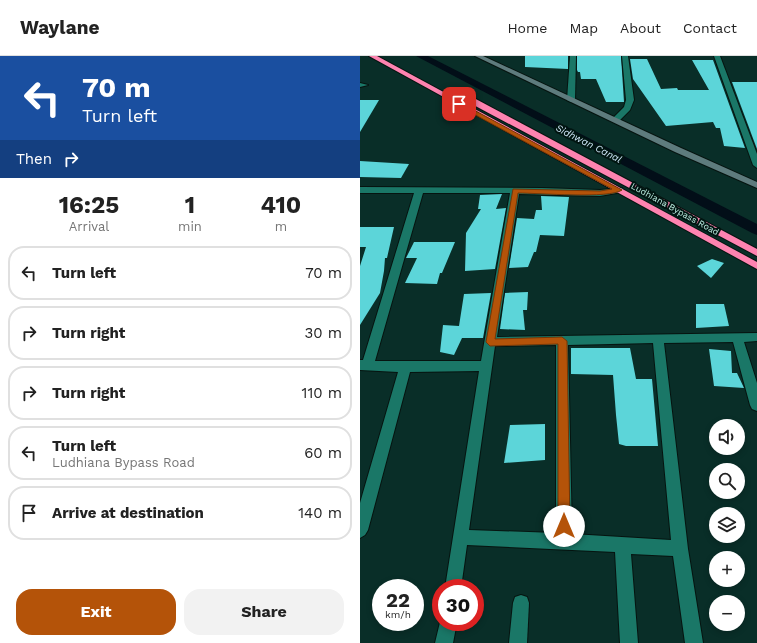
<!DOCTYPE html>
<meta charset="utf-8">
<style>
body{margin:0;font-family:"Work Sans",sans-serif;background:#f2f2f2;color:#222;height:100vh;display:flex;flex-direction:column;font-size:15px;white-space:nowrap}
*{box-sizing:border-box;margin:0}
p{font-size:13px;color:#767676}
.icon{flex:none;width:22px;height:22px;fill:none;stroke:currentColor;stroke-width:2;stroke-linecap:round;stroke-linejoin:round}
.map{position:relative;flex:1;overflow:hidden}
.side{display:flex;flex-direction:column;background:#fff;width:360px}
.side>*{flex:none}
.guide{background:#1a4fa0;color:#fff;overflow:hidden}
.buttons{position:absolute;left:349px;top:363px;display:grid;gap:8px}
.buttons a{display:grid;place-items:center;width:36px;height:36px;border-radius:50%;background:#fff;box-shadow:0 2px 6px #0003;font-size:20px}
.speed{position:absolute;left:12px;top:523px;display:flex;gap:8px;font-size:20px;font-weight:700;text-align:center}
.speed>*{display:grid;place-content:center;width:52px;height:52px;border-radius:50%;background:#fff;box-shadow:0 2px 6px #0003;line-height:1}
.speed small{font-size:10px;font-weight:400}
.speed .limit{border:6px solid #d22;background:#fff;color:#111}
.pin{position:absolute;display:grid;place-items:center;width:34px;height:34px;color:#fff;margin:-17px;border-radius:8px;box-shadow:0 2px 6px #0006}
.me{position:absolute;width:44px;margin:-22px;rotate:0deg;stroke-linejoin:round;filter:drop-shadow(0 0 3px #0008)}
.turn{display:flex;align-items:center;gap:14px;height:84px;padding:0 16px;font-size:18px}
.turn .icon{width:52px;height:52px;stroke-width:2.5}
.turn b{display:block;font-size:28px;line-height:34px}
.then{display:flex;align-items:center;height:38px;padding:0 16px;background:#0003;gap:8px;font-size:15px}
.eta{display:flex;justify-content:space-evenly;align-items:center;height:68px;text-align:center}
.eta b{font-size:24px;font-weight:700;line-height:28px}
.button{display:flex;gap:8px;margin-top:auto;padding:8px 16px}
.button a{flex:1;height:46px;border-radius:16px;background:#b45309;color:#fff;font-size:16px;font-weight:700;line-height:46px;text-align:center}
.button a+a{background:#f2f2f2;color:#222}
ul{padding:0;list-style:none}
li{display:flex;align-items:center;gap:12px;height:54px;margin:0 8px 6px;padding:0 8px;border:2px solid #e0e0e0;border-radius:16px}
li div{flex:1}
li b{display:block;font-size:15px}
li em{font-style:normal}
header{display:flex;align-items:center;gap:24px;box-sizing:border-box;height:56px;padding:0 20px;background:#fff;border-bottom:1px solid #e0e0e0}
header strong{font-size:19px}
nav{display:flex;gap:22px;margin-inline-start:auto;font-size:14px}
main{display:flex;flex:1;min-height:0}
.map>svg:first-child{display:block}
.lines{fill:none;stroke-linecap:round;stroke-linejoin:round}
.canal{fill:#020e18;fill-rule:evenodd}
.building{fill:#5cd5d9}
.street-casing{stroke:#061410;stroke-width:2}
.secondary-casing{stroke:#061410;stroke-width:2}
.highway-casing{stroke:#061410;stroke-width:2}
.street{fill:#1a7767;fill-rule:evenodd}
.secondary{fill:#5e7b7d;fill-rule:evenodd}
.highway{fill:#fe83b0;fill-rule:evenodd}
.route{fill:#b45309;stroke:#753606}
.labels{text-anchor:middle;stroke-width:4;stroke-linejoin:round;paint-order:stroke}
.far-street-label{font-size:9px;fill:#bef0e4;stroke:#001511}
.far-water-label{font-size:10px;font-style:italic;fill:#cfe7f9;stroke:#001511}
</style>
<header>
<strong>Waylane</strong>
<nav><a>Home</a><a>Map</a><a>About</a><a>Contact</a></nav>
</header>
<main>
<section class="side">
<div class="guide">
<div class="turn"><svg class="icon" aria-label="left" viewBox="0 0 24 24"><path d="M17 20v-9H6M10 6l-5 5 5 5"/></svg><div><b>70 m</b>Turn left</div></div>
<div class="then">Then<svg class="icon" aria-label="right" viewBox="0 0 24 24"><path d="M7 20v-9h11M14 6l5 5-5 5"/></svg></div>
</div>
<div class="eta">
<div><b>16:25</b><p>Arrival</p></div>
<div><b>1</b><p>min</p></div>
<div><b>410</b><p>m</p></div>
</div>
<ul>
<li><svg class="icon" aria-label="left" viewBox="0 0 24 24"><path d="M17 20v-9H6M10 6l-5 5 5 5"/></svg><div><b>Turn left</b></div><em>70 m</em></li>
<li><svg class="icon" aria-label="right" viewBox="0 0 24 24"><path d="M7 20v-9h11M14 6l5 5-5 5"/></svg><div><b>Turn right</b></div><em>30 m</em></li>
<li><svg class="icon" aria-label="right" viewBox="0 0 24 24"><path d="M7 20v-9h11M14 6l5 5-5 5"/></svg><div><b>Turn right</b></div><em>110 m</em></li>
<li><svg class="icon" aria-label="left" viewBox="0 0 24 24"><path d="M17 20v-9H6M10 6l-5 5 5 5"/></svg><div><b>Turn left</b><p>Ludhiana Bypass Road</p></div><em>60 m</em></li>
<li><svg class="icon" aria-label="arrive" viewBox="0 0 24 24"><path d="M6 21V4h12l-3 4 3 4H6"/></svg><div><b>Arrive at destination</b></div><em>140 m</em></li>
</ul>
<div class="button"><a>Exit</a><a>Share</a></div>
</section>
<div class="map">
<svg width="397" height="587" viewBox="0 0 397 587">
<rect width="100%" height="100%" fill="#092e28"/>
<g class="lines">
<!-- canal -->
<polygon class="canal" points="56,0 68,0 397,168 397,179 392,177"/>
</g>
<!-- building -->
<g class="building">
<polygon points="165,0 208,0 208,13 165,11"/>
<polygon points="217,0 261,0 264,46 246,46 236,23 221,23 220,16 218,16 217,14"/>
<polygon points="270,3 287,3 301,33 317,32 318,34 349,34 332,4 353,4 385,92 364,90 360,72 356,72 353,66 306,70 273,23"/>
<polygon points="372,26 397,26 397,93"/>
<polygon points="0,44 19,44 0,76"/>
<polygon points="0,105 49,108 41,122 0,121"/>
<polygon points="142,138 136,153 146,152 135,213 105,215 106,177 121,153 118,153 120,139"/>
<polygon points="181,140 209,141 204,180 180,179 176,196 174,196 168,211 149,212 157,162 174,163 176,154 182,154"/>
<polygon points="0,171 34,171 27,202 25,202 24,215 20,237 0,269 0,210 6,191 0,191"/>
<polygon points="54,186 95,186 82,217 80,217 77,228 45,227 57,202 46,202"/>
<polygon points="352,203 364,207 351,222 337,210"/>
<polygon points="168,236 167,254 163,254 165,274 140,273 145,237"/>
<polygon points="131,237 123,282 102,282 94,299 80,296 83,269 99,270 104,238"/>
<polygon points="336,248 364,248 369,270 336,272"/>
<polygon points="211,292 270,292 276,323 292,323 298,390 266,390 259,388 256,359 253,319 211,318"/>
<polygon points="349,293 371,295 372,317 377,317 384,332 354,330"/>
<polygon points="185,368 185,404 144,407 150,369"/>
</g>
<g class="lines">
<defs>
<g id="street">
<polygon points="210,0 216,0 215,44 211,46 207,44"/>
<polygon points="262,0 268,0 274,44 270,54 258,66 255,66 251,64 264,51 266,44"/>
<polygon points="354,0 360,0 397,98 397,112 393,109"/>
<polygon points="0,27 8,29 0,31"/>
<path d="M 0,131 L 182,132 L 240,134 L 262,132 L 263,134 L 262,136 L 240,140 L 159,138 L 137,281 L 397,277 L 397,285 L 384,286 L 397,327 L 397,355 L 392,353 L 390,349 L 373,286 L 304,287 L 328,493 L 343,587 L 325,587 L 313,500 L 271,498 L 278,587 L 260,587 L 255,496 L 107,489 L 101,532 L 85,532 L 119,315 L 50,316 L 8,474 L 5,479 L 0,482 L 0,447 L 38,316 L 0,314 L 0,304 L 3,304 L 54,137 L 0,137 ZM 63,137 L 150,137 L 121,305 L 15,305 ZM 293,287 L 311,484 L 212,478 L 208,289 ZM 196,289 L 196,477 L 109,474 L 135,290 Z"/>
<polygon points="161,539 167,541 169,547 167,587 149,587 153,547 155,541"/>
<polygon points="81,562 81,566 97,566 93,587 75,587"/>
</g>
<polygon id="secondary" points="115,0 123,0 321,92 397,126 397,132 315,96"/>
<g id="highway">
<polygon points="9,0 17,0 397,206 397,213"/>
<polygon points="106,41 112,41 397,193 397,200 106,45"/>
</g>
</defs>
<!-- street casing -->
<use href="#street" class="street-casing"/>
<!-- secondary casing -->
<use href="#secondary" class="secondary-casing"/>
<!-- highway casing -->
<use href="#highway" class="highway-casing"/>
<!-- street -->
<use href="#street" class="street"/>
<!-- secondary -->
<use href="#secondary" class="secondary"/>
<!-- highway -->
<use href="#highway" class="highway"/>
</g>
<!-- route -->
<path class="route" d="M 99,46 L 262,134 C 250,143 178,137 158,137 L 135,283 L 202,281 L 207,285 L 210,470 L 208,474 L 204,476 L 200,474 L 198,470 L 198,288 L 130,290 L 126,286 L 153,133 L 240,135 L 252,133 L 97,49 L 97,46 Z"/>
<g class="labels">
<!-- far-street labels -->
<g class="far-street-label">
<text transform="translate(315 153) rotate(29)" y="3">Ludhiana Bypass Road</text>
</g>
<!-- far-water labels -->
<g class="far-water-label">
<text transform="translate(229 87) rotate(27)" y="4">Sidhwan Canal</text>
</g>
</g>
</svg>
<div class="buttons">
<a><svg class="icon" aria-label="sound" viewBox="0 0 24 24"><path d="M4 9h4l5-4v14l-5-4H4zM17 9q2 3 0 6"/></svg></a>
<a><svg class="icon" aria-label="search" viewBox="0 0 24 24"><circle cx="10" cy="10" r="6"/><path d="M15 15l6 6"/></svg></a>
<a><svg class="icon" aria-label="layers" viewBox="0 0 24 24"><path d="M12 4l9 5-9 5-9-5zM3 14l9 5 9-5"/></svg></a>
<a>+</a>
<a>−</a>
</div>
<div class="speed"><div>22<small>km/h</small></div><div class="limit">30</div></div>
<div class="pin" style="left:99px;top:48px;background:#d93025"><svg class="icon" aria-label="arrive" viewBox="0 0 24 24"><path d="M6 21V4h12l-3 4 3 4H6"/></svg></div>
<svg class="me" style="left:204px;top:470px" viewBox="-20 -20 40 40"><circle r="19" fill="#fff"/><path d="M0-13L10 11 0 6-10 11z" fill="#b45309"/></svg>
</div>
</main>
